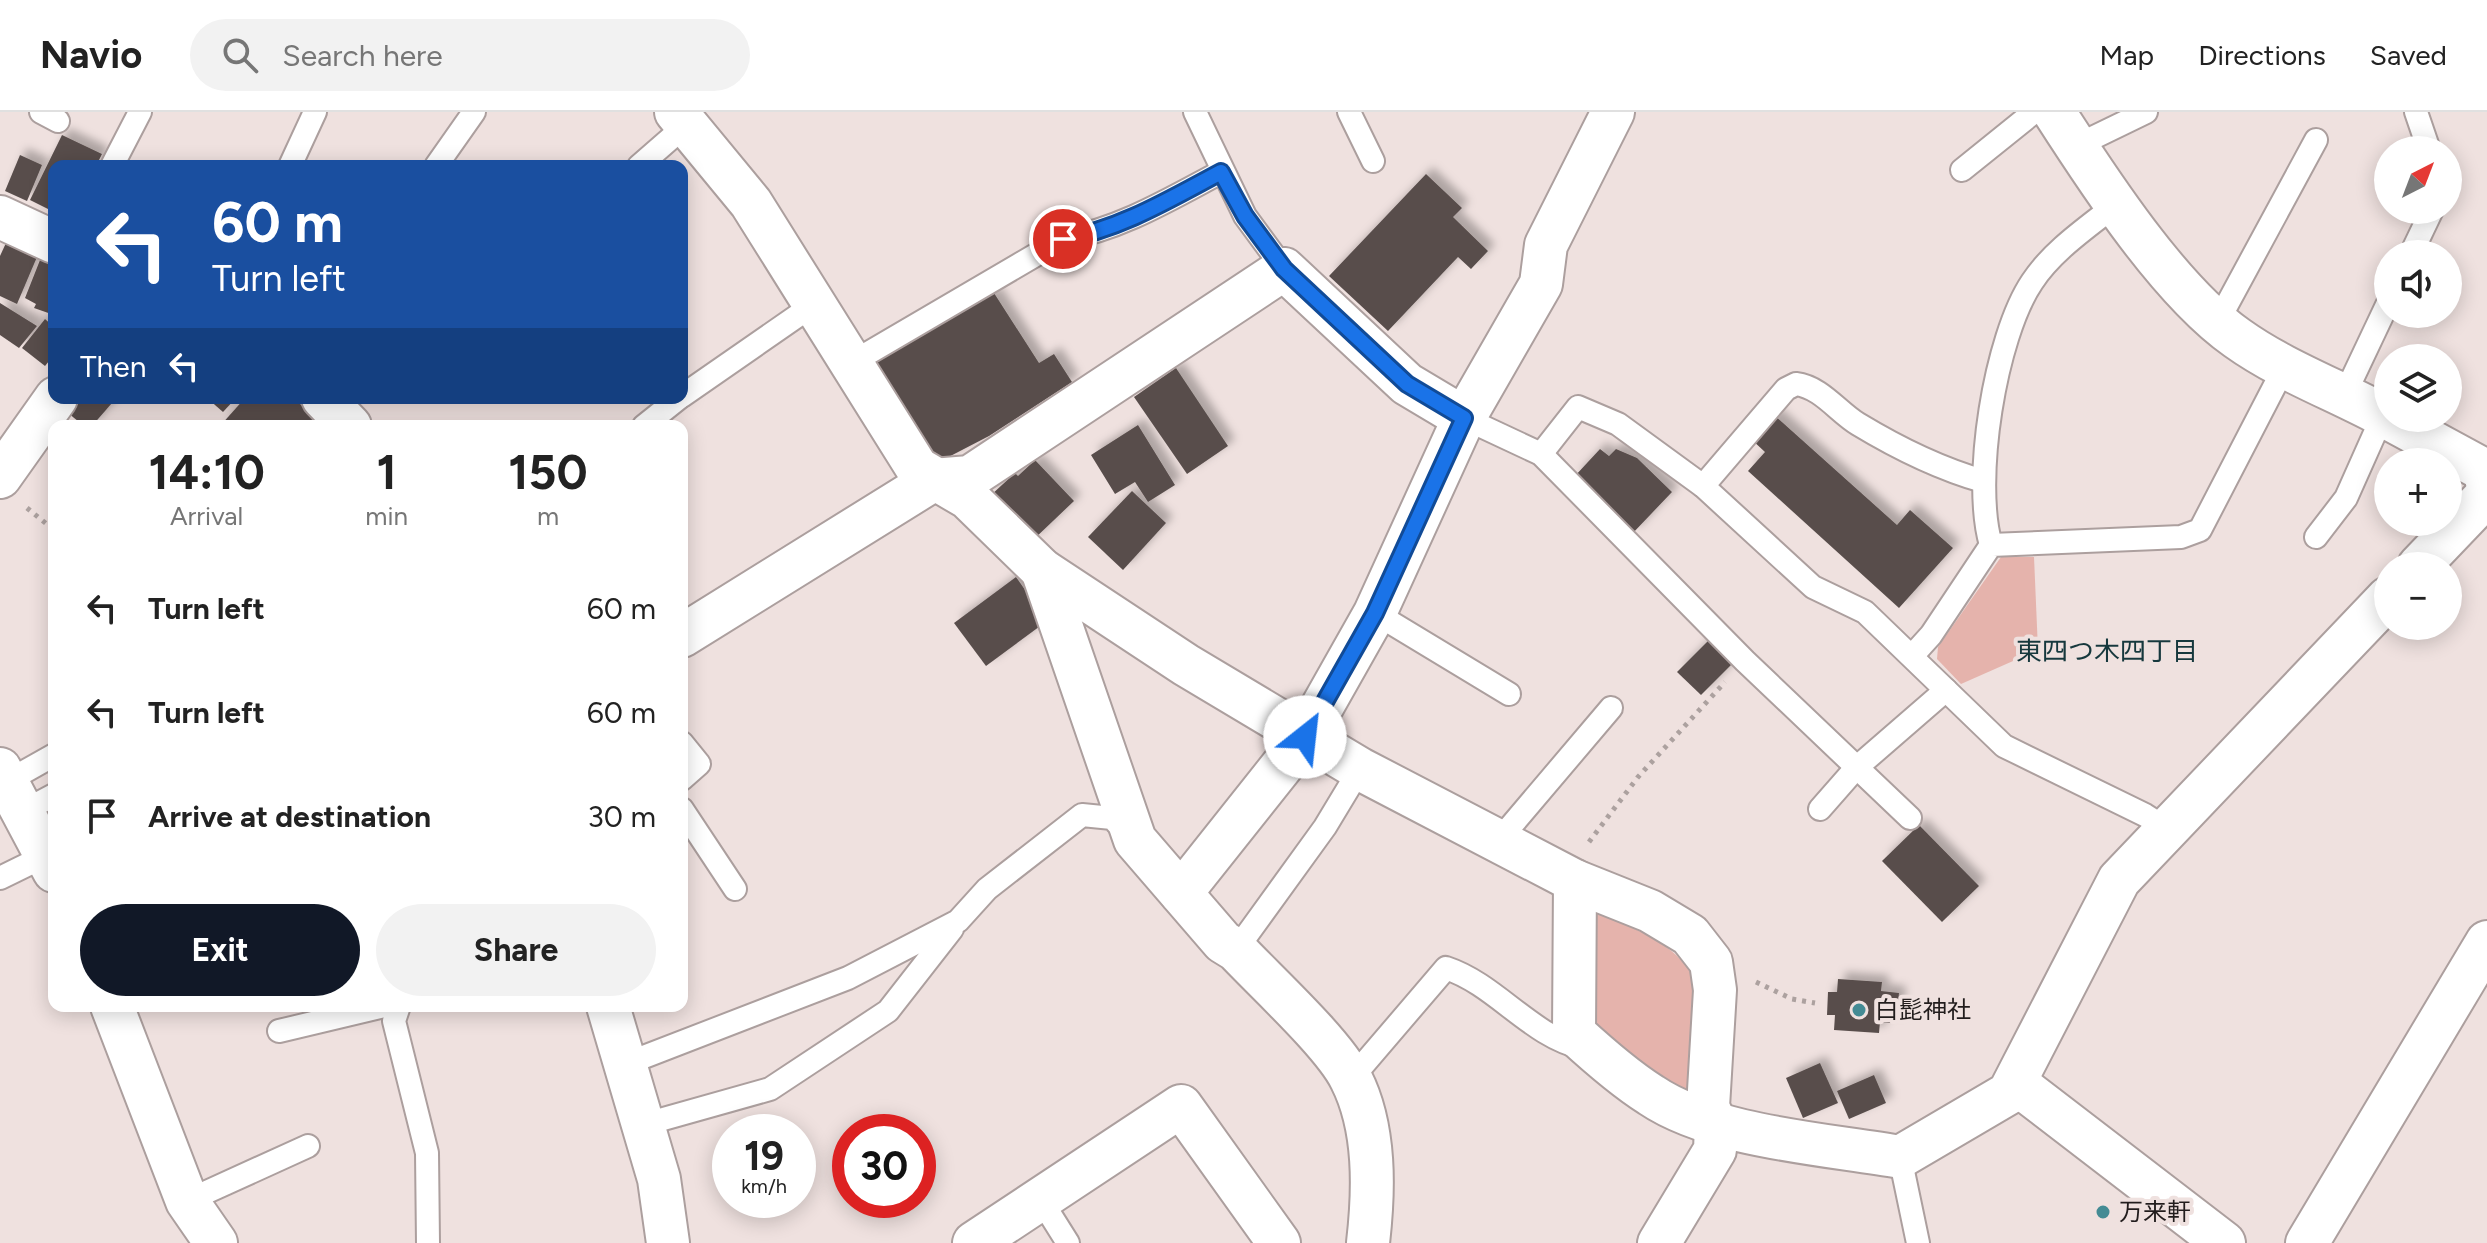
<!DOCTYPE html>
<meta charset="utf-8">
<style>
body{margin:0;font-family:Figtree,"Noto Sans JP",sans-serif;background:#f2f2f2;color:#222;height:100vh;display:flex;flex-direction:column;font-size:30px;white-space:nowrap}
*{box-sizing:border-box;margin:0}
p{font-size:26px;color:#767676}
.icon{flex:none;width:44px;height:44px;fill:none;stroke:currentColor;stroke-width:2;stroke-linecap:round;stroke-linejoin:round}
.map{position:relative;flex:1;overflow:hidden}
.side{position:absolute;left:48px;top:308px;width:640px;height:592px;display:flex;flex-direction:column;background:#fff;border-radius:16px;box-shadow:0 4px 20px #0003}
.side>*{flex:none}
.hud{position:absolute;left:48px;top:48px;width:640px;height:244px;border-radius:16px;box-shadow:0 4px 20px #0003;background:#1a4fa0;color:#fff;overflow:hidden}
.needle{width:52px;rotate:42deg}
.buttons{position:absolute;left:2374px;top:24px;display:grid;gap:16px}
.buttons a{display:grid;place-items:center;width:88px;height:88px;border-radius:50%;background:#fff;box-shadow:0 4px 20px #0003;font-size:40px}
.speed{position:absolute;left:712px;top:1002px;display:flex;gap:16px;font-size:40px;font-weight:700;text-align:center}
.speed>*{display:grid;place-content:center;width:104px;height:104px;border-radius:50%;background:#fff;box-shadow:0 4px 20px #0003;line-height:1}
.speed small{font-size:20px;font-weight:400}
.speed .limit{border:12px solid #d22;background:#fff;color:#111}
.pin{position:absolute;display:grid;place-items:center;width:68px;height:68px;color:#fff;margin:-34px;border:4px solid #fff;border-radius:50%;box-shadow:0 2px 8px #0007}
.me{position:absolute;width:88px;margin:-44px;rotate:29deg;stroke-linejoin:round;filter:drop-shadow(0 0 6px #0008)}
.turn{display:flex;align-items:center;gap:28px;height:168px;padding:0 32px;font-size:36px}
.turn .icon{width:104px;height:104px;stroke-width:2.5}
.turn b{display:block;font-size:56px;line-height:68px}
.then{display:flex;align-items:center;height:76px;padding:0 32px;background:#0003;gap:16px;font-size:30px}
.eta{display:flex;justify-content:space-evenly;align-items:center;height:136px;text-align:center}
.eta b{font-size:48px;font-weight:700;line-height:56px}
.cta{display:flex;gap:16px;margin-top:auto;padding:16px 32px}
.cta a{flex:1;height:92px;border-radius:48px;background:#111827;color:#fff;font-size:32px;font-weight:700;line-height:92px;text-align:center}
.cta a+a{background:#f2f2f2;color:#222}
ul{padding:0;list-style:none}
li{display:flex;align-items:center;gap:24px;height:104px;padding:0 32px}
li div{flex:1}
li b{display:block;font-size:30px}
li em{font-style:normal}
header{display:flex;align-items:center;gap:48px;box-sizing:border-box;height:112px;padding:0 40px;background:#fff;border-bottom:2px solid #e0e0e0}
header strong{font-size:38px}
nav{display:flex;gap:44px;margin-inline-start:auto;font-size:28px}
.search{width:560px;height:72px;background:#f2f2f2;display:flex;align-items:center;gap:20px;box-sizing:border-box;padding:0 28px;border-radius:44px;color:#767676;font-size:30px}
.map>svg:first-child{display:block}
.green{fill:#e5b3ac}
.building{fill:#594e4c;filter:url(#shadow)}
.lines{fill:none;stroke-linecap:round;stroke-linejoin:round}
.lane-casing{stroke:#ac9f9e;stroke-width:26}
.street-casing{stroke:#ac9f9e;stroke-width:46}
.path{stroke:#aca19f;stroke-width:5;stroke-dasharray:4 6;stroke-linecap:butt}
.lane{stroke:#fff;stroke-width:22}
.street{stroke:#fff;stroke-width:42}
.route-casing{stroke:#114b97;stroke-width:20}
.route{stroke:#1a73e8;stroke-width:14}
.poi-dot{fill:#448b94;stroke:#efe1df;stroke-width:3}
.labels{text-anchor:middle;stroke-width:8;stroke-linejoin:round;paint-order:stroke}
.poi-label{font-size:24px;fill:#221d1d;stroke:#efe1df;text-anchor:start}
.neighbourhood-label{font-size:26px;fill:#16383d;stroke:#efe1df}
</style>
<header>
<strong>Navio</strong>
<div class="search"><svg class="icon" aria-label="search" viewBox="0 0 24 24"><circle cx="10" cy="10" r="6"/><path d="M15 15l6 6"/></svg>Search here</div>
<nav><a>Map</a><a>Directions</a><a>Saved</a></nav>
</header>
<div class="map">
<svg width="2487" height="1131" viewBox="0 0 2487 1131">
<defs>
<filter id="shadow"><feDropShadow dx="7" dy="-7" stdDeviation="4" flood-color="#0004"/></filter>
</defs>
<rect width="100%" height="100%" fill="#efe1df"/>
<!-- green -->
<g class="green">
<polygon points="2001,445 2034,445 2038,538 1961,572 1937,547 1938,535"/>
<path d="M 1594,801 C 1635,815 1699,839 1701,893 C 1702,922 1695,952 1692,981 L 1680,989 L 1587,915 Z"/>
</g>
<!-- building -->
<g class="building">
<polygon points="62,23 102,42 96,54 54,54 54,100 30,88"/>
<polygon points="20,43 42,53 27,89 5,79"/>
<polygon points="1426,62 1462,96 1453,105 1488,139 1471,157 1458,145 1388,219 1329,164"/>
<polygon points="6,131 37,145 17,192 0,184 0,144"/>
<polygon points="42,143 54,148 54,203 34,196 36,192 25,186"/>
<polygon points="994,181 1039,251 1054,242 1072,270 989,324 935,352 876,249"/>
<polygon points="0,191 37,214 19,236 0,223"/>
<polygon points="45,207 54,215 54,243 45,254 22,236"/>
<polygon points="1176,256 1228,334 1187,362 1134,285"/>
<polygon points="80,286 109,286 112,291 92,314 84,314 68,301"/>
<polygon points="207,286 236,286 223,300"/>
<polygon points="245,286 294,286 317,309 314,314 220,314"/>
<polygon points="1773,302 1897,413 1910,398 1953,436 1899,496 1748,359 1765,340 1751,327"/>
<polygon points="1138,313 1175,373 1148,390 1135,370 1115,382 1091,343"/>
<polygon points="1600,337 1609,344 1616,337 1637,346 1672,380 1632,422 1574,365"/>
<polygon points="1035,348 1074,389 1032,429 990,384 1015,361 1018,364"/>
<polygon points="1132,379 1166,411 1123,458 1088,425"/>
<polygon points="1016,465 1047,509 986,554 954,511"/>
<polygon points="1708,529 1732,552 1701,583 1677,560"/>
<polygon points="1919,713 1979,774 1942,810 1882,749"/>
<polygon points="1838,867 1882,870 1881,879 1899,881 1896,911 1880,910 1879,921 1834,918 1835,903 1827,903 1828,880 1837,880"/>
<polygon points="1820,951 1838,991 1803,1006 1786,966"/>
<polygon points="1874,963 1886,991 1849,1007 1837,979"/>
</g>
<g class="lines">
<defs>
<g id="lane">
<polyline points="41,0 58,9"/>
<polyline points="1195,0 1245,104 1284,157"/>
<polyline points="1349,0 1373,49"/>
<polyline points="2416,0 2429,38"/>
<polyline points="2076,34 2146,0"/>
<polyline points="112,54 140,0"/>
<polyline points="290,54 315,0"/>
<polyline points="436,54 474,0"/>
<polyline points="639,54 686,13"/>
<polyline points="1962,58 2034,0"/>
<polyline points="2411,142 2432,98"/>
<polyline points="2217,211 2316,28"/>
<path d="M 853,250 L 1063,127 C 1119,118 1172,86 1221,60"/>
<polyline points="682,284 816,191"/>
<polyline points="2344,284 2388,191"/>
<polyline points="1464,306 1541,342 1745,549 1910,706"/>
<polyline points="644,314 679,286"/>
<polyline points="1541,342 1578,295 1618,312 1703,374 1813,475 1865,500 2004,634 2145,703 2167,717"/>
<path d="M 1703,374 L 1786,277 L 1796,272 C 1821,275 1838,300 1858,312 C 1896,335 1941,357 1983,369"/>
<polyline points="2316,425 2346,386 2383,303"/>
<path d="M 1991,433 C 1972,369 1995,225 2032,170 C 2053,138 2088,115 2118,91"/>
<polyline points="1375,501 1509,582"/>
<polyline points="1912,544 1931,523 1991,433 2181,425 2200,418 2285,254"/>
<polyline points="682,631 699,652 682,667"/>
<polyline points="8,669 54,643"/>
<polyline points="682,697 735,777"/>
<polyline points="1820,697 1856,656 1946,578"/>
<polyline points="24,699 54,683"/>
<polyline points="1499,728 1611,596"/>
<polyline points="0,766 47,743"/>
<polyline points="1236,838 1325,715 1360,657"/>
<polyline points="399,894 394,909 427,1041 428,1131"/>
<polyline points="279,919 384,894"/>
<polyline points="623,953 848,866 958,809 987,777 1082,703 1112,706 1129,723"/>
<path d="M 1351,967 L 1446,856 C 1497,873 1530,924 1583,936"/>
<polyline points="642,1013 770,977 888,899 952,817"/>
<polyline points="1900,1045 1918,1131"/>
<polyline points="1041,1088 1068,1131"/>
<polyline points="187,1089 308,1034"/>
</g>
<g id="street">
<polyline points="676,0 751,91 917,356 968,386 1042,458 1186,553 1360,657 1575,769 1650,799 1690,823 1711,850 1715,878 1708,995 1716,1013 1715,1038 1659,1131"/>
<path d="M 2054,0 C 2099,70 2170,179 2237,226 C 2283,259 2339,279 2388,306"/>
<polyline points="0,105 54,130"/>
<polyline points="323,286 350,314"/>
<polyline points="2388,306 2484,358 2487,370"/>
<polyline points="0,365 56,286"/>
<polyline points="2419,454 2487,383"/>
<path d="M 1042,458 L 1135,728 L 1223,830 L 1236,838 C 1266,870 1334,932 1351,967 C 1376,1016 1374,1079 1368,1131"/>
<polyline points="682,524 933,368 970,365 1284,157 1407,272 1464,306"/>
<polyline points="0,657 54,759"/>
<path d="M 1575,769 L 1574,921 C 1598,943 1624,966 1651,983 C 1713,1025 1826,1032 1900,1045 L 2009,981 L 2119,768 L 2388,486"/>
<polyline points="1181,781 1305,625 1375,501 1464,306 1541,172 1546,133 1613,0"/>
<polyline points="112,894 187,1089 216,1131"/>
<polyline points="608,894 659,1067 668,1131"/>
<polyline points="2017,972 2224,1131"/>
<polyline points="974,1131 1181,994 1279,1131"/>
<polyline points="2307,1131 2487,830"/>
</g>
</defs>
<!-- lane casing -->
<use href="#lane" class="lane-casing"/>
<!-- street casing -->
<use href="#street" class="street-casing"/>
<!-- path -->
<g class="path">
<polyline points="27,396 54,418"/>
<polyline points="1589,730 1638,665 1725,570"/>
<polyline points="1756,870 1792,887 1815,891"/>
</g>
<!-- lane -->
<use href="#lane" class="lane"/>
<!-- street -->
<use href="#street" class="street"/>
</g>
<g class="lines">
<defs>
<path id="route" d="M 1063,127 C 1119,118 1172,86 1221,60 L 1245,104 L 1284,157 L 1407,272 L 1464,306 L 1375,501 L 1305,625"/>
</defs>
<!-- route casing -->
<use href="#route" class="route-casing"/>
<!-- route -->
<use href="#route" class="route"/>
</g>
<!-- markers -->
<g class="poi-dot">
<circle cx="1859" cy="898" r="8"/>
<circle cx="2103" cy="1100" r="8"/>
</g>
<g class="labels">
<!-- poi labels -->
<g class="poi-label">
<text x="1875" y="906">白髭神社</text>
<text x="2119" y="1108">万来軒</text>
</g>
<!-- neighbourhood labels -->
<g class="neighbourhood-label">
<text x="2107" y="548">東四つ木四丁目</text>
</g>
</g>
</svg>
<div class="buttons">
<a><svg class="needle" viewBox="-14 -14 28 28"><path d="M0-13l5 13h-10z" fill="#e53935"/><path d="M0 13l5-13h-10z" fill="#767676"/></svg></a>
<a><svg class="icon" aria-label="sound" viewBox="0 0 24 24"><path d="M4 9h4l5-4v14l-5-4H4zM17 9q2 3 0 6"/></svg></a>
<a><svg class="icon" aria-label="layers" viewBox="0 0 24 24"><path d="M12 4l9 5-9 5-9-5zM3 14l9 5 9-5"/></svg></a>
<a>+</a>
<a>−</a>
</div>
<div class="speed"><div>19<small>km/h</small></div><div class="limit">30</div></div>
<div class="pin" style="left:1063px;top:127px;background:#d93025"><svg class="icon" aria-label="arrive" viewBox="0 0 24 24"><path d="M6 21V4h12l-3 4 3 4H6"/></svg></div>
<svg class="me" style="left:1305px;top:625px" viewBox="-20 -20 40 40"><circle r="19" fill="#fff"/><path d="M0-13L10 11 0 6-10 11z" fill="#1a73e8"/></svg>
<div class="hud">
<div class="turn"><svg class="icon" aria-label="left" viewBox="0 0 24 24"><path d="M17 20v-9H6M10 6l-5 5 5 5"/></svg><div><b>60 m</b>Turn left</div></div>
<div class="then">Then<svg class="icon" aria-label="left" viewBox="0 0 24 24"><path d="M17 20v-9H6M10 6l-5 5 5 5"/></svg></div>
</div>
<section class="side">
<div class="eta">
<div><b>14:10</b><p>Arrival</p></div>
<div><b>1</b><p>min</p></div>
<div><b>150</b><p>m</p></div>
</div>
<ul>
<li><svg class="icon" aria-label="left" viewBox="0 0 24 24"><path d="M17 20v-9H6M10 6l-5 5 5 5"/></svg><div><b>Turn left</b></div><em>60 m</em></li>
<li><svg class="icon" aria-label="left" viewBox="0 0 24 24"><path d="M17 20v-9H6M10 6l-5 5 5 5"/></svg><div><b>Turn left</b></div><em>60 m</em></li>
<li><svg class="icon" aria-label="arrive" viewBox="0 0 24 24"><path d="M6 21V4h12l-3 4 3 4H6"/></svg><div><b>Arrive at destination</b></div><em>30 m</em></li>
</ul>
<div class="cta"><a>Exit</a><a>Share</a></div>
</section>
</div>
